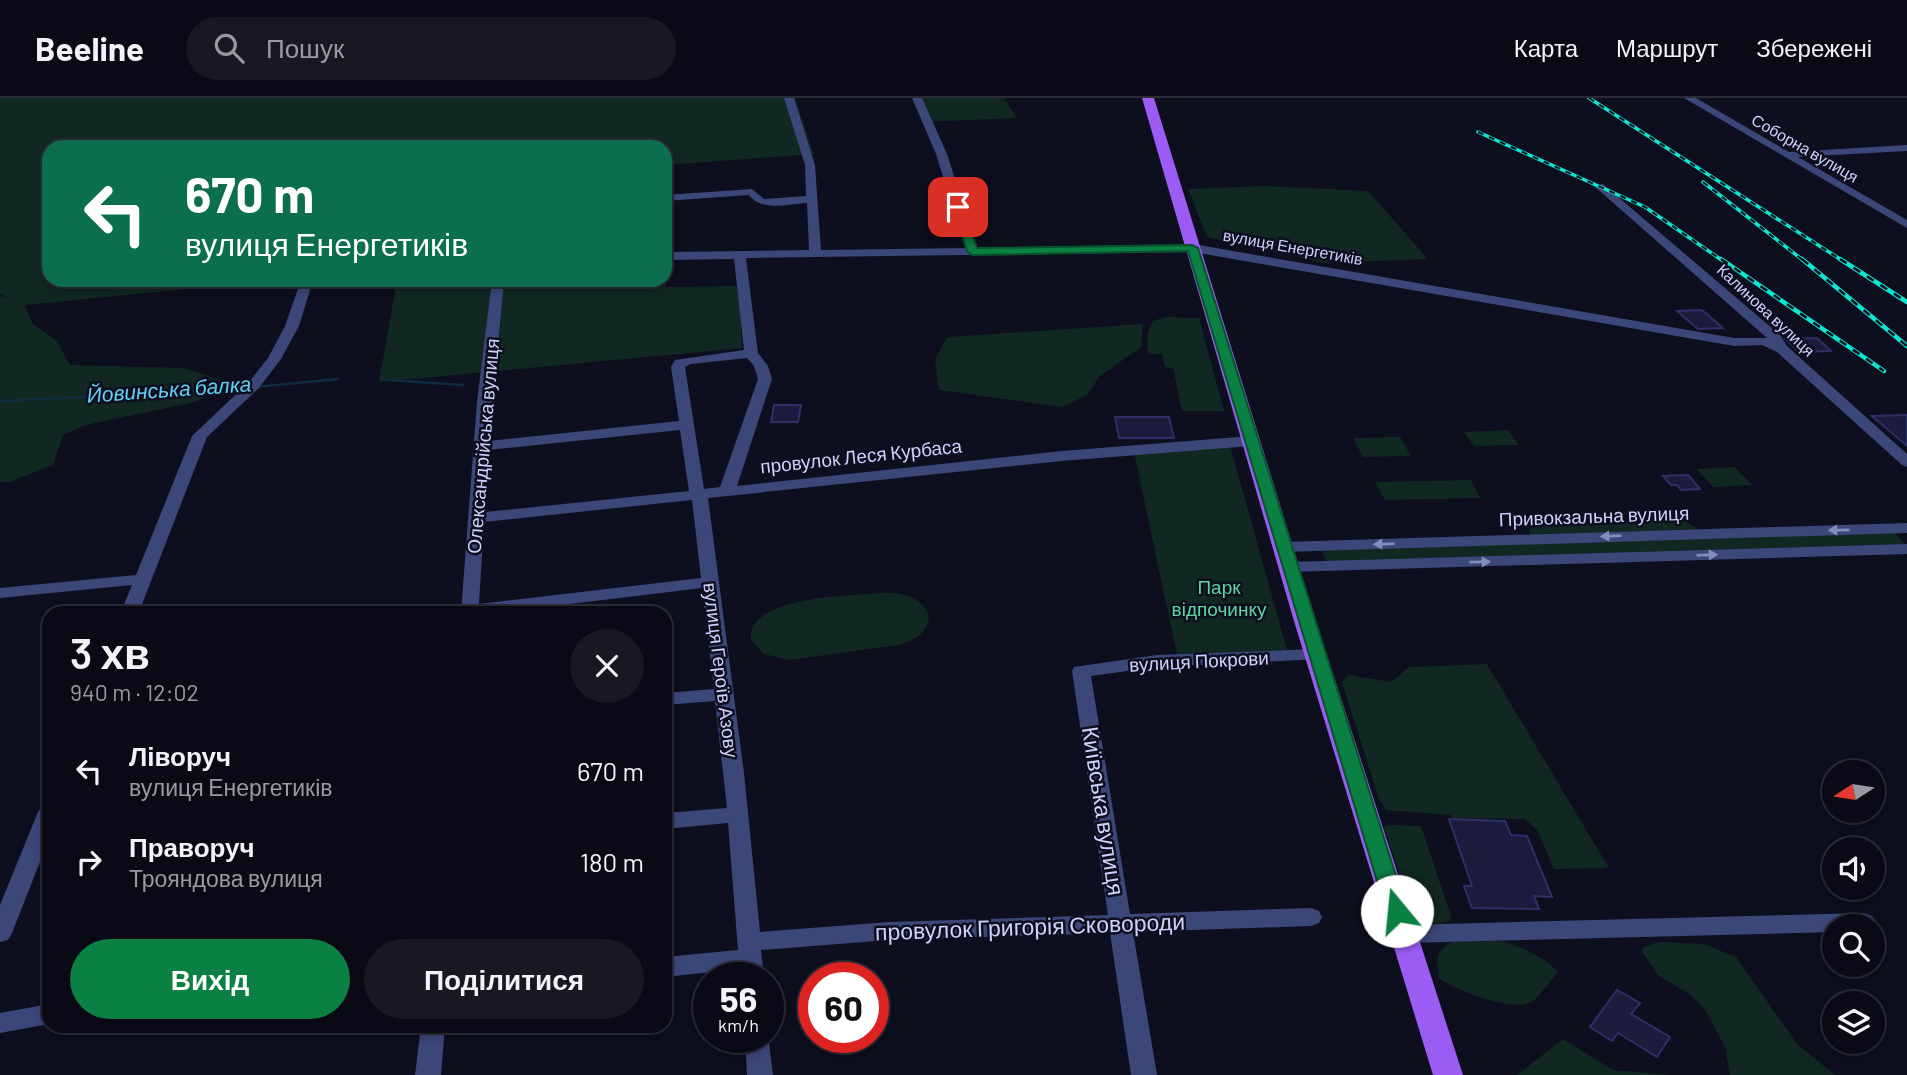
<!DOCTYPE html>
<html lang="uk">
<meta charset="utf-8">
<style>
body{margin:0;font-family:Barlow,sans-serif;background:#181823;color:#f1f3f6;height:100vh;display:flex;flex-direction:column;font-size:26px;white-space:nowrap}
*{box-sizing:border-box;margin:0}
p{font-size:23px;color:#999aa1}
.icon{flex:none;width:38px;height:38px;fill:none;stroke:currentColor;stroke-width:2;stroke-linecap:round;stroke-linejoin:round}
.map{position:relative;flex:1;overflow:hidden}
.panel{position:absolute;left:42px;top:508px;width:630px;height:427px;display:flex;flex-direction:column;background:#0a0a16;border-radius:21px;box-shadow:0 4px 10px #0003,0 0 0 2px #2a2b35}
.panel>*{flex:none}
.hud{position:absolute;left:42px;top:42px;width:630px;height:147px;border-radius:21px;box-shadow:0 4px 10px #0003,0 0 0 2px #2a2b35;background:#0b6e4f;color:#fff;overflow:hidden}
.needle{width:46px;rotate:258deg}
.tools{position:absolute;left:1822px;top:662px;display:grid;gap:14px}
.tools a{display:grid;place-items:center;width:63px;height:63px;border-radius:50%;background:#0a0a16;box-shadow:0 4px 10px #0003,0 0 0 2px #2a2b35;font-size:35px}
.speed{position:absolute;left:693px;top:864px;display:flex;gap:14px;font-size:35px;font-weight:700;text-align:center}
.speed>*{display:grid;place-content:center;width:91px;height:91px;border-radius:50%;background:#0a0a16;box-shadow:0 4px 10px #0003,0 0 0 2px #2a2b35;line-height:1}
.speed small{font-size:18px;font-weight:400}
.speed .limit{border:10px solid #d22;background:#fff;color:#111}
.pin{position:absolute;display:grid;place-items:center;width:60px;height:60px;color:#fff;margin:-30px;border-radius:14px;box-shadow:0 4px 10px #0006}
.me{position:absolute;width:77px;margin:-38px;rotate:343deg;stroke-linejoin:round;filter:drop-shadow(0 0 5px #0008)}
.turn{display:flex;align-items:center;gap:24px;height:147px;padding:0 28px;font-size:32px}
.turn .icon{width:91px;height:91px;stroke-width:2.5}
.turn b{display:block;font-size:49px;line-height:60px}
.round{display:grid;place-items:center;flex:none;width:74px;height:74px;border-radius:37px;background:#181823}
.overview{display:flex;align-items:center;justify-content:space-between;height:119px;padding:0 28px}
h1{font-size:42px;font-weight:600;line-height:52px}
.button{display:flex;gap:14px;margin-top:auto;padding:14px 28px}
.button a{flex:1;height:80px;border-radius:42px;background:#0b8043;color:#fff;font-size:28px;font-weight:600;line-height:80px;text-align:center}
.button a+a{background:#181823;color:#f1f3f6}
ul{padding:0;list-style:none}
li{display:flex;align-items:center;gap:21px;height:91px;padding:0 28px}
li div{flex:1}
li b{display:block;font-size:26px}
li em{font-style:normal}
header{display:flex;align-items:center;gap:42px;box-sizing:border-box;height:98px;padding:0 35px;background:#0a0a16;border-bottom:2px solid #2a2b35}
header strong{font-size:33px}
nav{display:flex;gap:38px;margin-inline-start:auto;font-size:24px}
.search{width:490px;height:63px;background:#181823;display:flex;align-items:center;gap:18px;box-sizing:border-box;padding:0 24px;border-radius:38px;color:#999aa1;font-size:26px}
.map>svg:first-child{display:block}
.green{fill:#112722}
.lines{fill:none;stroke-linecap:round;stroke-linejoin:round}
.stream{stroke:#0f2c40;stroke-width:2.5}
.building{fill:#1b1b3d;stroke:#2e2f68;stroke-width:2}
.minor{fill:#3b4679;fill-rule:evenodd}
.major{fill:#9c5cf4;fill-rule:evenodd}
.rail-far1-casing{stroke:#0fe6cf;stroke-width:3.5}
.rail-casing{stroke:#0fe6cf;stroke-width:4.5}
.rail-far1{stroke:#0d0e1e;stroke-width:2;stroke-dasharray:6;stroke-linecap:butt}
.rail{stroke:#0d0e1e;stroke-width:2.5;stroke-dasharray:8;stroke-linecap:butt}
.oneway{fill:#848cba}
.route{fill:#0b8043;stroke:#07532c;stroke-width:2}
.labels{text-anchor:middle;stroke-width:5;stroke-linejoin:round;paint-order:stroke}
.far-street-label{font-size:16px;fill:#cdd1fc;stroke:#0d0e1e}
.street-label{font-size:19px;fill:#cdd1fc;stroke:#0d0e1e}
.park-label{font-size:19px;fill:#5fd6a0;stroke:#0d0e1e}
.water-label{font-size:21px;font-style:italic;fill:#62cff5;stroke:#0d0e1e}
.near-street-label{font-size:23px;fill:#cdd1fc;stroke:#0d0e1e}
</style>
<header>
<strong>Beeline</strong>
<div class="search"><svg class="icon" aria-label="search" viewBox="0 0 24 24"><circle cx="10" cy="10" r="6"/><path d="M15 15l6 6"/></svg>Пошук</div>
<nav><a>Карта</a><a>Маршрут</a><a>Збережені</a></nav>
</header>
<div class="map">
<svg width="1907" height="977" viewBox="0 0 1907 977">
<rect width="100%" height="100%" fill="#0d0e1e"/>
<!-- green -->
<g class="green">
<polygon points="0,0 795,0 814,56 665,67 665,49 49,49 49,182 276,182 25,207 32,225 57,243 70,267 183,270 231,285 195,304 86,327 63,337 53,367 10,384 0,384 0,198 10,201 0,196"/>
<polygon points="913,0 1004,0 1017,20 925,24"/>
<polygon points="1266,88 1368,93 1428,161 1324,165 1207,139 1188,91"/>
<polygon points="397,182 664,182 666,189 736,188 740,201 742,250 379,284"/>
<path d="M 1165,219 L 1199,220 L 1224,313 L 1182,313 L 1173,270 L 1165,269 L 1162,256 L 1148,256 C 1146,243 1147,234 1153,223 Z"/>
<polygon points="1143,226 1141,249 1099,279 1087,297 1062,309 939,292 935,262 947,239"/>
<polygon points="1508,332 1519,347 1474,348 1464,334"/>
<polygon points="1400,339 1411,358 1363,359 1353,340"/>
<polygon points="1230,347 1287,552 1177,557 1134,354"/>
<polygon points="1735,369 1752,387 1713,389 1697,371"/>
<polygon points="1471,382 1480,400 1385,402 1375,384"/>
<polygon points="1658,420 1686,423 1697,431 1530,438 1530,428 1559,423"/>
<polygon points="1895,435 1905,446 1327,463 1321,452"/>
<path d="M 881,495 C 900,494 920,498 929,517 C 928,535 915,542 899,547 L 789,562 L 764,556 L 751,542 C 745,498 851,498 881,495 Z"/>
<polygon points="1487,566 1609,770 1554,771 1537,732 1525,721 1452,720 1450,717 1386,712 1379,702 1342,584 1348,577 1391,584 1409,569"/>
<path d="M 1387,727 L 1421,728 L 1451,818 L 1449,823 C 1431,829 1419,824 1410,808 L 1384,729 Z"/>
<path d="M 1503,843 C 1522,850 1544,858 1558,874 C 1550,883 1542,896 1533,903 C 1515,916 1455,892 1439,880 C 1436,862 1435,853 1452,844 Z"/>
<polygon points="1659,844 1704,846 1736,859 1797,946 1835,977 1730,977 1725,949 1705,912 1692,898 1658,877 1641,852 1646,848"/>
<polygon points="1563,941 1613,972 1670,977 1517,977"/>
</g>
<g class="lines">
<!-- stream -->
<g class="stream">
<polyline points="387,282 463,287"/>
<polyline points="256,289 338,281"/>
<polyline points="0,303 128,297 205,288 248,289"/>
</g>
</g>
<!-- building -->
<g class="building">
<polygon points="1702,212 1723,230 1698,231 1677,213"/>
<polygon points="1817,240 1831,253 1799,254 1785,241"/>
<polygon points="774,307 801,307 798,324 771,324"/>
<polygon points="1907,317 1907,348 1872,318"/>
<polygon points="1115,319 1169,319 1174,340 1119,340"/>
<polygon points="1688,377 1700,391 1681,392 1677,387 1671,387 1663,378"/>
<polygon points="1449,721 1505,723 1511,737 1527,738 1552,799 1534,798 1539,811 1472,810 1464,788 1472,788"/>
<polygon points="1617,892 1640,905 1631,916 1670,939 1657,959 1618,935 1612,943 1590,929"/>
</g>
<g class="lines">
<!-- minor -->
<g class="minor">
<path d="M 784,0 L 794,0 L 815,67 L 821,152 L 965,150 L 936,56 L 912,0 L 922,0 L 947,56 L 977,150 L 1193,146 L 1734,240 L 1767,240 L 1594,88 L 1603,86 L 1780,237 L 1787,248 L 1907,356 L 1907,369 L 1902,367 L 1777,254 L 1762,247 L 1734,248 L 1193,154 L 746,160 L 758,255 L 768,268 L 772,281 L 737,388 L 1062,353 L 1251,338 L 1259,343 L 1251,348 L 1062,363 L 708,400 L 744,675 L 760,834 L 889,824 L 1108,817 L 1072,573 L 1074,569 L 1157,557 L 1317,551 L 1326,557 L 1324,561 L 1157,569 L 1091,578 L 1130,816 L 1311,810 L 1319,813 L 1322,819 L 1319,825 L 1311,828 L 1133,834 L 1157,977 L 1131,977 L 1110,835 L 889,842 L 761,852 L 764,880 L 740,880 L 739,871 L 665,879 L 665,859 L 738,852 L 728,725 L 665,731 L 665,715 L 727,710 L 715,603 L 665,607 L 665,595 L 714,591 L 702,490 L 503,514 L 461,514 L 477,304 L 492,182 L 504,182 L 489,343 L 679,323 L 671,269 L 675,262 L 744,252 L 734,161 L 665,162 L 665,154 L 809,152 L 807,105 C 788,106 761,114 749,97 L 665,103 L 665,97 L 752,91 L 764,101 L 806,98 L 805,67 ZM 747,260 L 754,268 L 758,281 L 720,389 L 704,391 L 685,269 L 691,266 ZM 680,332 L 689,393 L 485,414 L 488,352 ZM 692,402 L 701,480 L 479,506 L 484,424 Z"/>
<polygon points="1684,0 1696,0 1789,54 1907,47 1907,53 1798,59 1907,122 1907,130"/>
<polygon points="301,182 313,182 299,228 281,261 259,290 207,339 139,514 121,514 132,487 0,500 0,490 136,477 192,338 249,284 268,260 285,228"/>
<polygon points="1907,425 1907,435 1283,454 1275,449 1283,444"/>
<polygon points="1907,446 1907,456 1289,474 1280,469 1289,464"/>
<polygon points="49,706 49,741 12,835 8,842 0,844 0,807 38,714 42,709"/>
<polygon points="1864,815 1872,818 1876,824 1872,830 1834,828 1834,834 1404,845 1396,843 1392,836 1396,829 1404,827"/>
<polygon points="49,906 49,926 0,935 0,915"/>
<polygon points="421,928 445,928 441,977 415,977"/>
<polygon points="768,937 773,977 747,977 745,940 768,940"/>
</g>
<!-- major -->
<polygon class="major" points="1142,0 1154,0 1316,523 1463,977 1433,977 1294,523"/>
<defs>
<g id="rail-far1">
<polyline points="1589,0 1843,163"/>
<polyline points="1478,34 1645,109 1723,163"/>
<polyline points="1703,84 1804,163"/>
</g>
<g id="rail">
<polyline points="1721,161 1884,273"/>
<polyline points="1802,161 1907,248"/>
<polyline points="1840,161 1907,204"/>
</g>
</defs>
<!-- rail-far1 casing -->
<use href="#rail-far1" class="rail-far1-casing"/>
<!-- rail casing -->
<use href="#rail" class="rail-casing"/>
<!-- rail-far1 -->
<use href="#rail-far1" class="rail-far1"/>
<!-- rail -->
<use href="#rail" class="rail"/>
</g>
<!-- one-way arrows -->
<defs><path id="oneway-solid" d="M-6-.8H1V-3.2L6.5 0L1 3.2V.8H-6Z" transform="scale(1.75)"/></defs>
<g class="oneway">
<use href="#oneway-solid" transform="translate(1839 432) rotate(179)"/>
<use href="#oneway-solid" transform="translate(1611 438) rotate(178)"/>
<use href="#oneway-solid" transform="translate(1384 446) rotate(178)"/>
<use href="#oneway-solid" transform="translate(1707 457) rotate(-2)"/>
<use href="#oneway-solid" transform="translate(1480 464) rotate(-1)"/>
</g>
<!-- route -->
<polygon class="route" points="958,106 963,109 977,150 1192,147 1198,150 1407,813 1404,819 1397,821 1389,819 1386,813 1188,153 972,157 967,153 953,109"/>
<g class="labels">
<!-- far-street labels -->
<g class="far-street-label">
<text transform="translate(1805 50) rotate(30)" y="6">Соборна вулиця</text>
<text transform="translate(1293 149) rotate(10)" y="6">вулиця Енергетиків</text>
<text transform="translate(1766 212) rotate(43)" y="6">Калинова вулиця</text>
</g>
<!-- street labels -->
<g class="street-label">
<text transform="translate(483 348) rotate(-85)" y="7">Олександрійська вулиця</text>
<text transform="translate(861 358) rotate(-6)" y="7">провулок Леся Курбаса</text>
<text transform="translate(1594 418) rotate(-2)" y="7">Привокзальна вулиця</text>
<text transform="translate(1199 563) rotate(-3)" y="7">вулиця Покрови</text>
<text transform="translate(721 572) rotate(83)" y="7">вулиця Героїв Азову</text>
</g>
<!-- park labels -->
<g class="park-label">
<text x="1219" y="496">Парк<tspan x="1219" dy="22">відпочинку</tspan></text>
</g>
<!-- water labels -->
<g class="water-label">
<text transform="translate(169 292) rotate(-4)" y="7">Йовинська балка</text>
</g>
<!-- near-street labels -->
<g class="near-street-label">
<text transform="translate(1103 713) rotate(81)" y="8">Київська вулиця</text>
<text transform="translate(1030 829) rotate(-2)" y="8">провулок Григорія Сковороди</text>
</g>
</g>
</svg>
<div class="tools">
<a><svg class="needle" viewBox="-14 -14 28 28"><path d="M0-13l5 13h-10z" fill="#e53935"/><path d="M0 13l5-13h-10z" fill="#999aa1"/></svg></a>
<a><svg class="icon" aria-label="sound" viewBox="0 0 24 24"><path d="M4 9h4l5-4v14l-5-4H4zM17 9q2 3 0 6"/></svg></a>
<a><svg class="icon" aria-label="search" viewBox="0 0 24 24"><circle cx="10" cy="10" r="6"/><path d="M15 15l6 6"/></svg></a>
<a><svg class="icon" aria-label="layers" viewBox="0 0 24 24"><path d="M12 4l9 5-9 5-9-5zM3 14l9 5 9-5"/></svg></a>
</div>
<div class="speed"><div>56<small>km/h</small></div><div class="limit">60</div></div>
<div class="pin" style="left:958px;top:109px;background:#d93025"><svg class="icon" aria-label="arrive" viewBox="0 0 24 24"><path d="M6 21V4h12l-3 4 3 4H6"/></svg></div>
<svg class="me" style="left:1397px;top:813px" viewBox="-20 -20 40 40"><circle r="19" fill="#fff"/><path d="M0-13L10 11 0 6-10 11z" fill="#0b8043"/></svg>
<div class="hud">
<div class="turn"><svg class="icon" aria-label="left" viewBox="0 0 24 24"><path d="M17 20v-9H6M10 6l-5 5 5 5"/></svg><div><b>670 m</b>вулиця Енергетиків</div></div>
</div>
<section class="panel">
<div class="overview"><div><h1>3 хв</h1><p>940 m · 12:02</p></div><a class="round"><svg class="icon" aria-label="close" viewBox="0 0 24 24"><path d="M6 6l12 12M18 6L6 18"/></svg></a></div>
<ul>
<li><svg class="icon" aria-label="left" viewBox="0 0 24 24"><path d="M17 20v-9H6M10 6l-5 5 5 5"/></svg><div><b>Ліворуч</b><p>вулиця Енергетиків</p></div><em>670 m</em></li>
<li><svg class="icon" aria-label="right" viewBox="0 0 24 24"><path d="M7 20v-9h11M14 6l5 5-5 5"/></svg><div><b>Праворуч</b><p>Трояндова вулиця</p></div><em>180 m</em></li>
</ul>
<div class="button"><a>Вихід</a><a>Поділитися</a></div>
</section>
</div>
